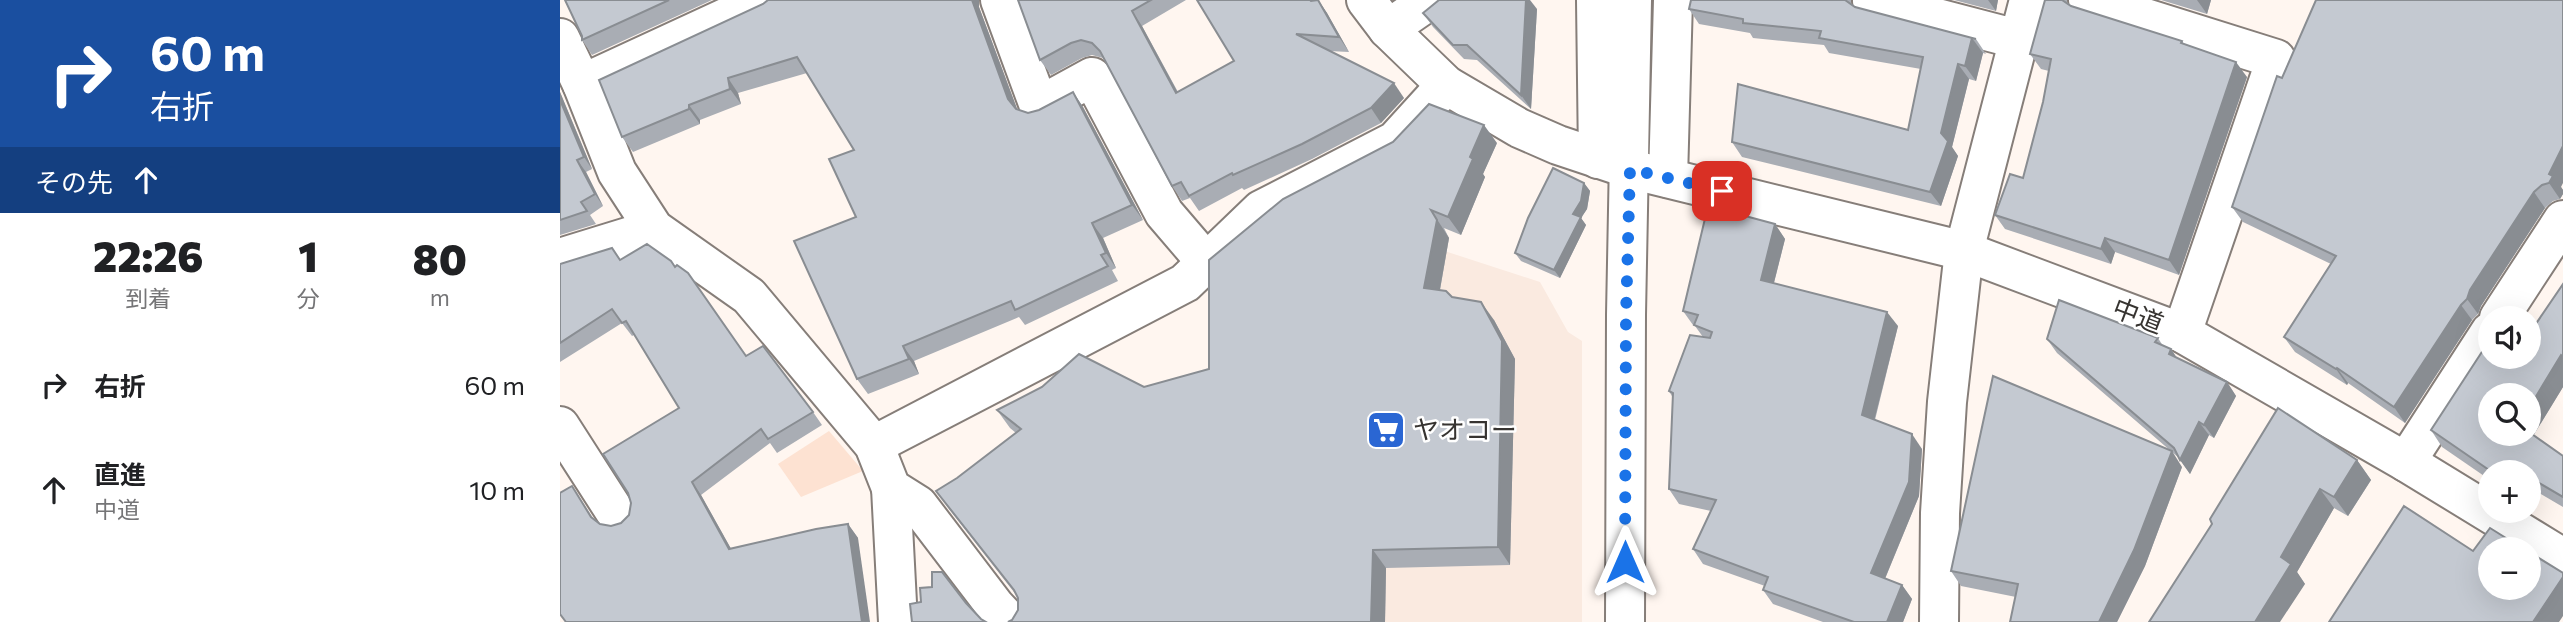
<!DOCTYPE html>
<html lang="ja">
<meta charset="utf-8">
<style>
body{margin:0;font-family:Commissioner,"Noto Sans JP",sans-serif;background:#f2f2f2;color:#202124;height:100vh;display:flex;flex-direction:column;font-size:26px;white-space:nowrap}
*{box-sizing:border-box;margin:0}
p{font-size:23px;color:#757577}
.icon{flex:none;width:38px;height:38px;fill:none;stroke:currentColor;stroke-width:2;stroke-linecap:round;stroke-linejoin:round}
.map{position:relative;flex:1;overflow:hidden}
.side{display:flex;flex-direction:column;background:#fff;width:560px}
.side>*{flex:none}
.top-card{background:#1a4fa0;color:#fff;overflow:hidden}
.buttons{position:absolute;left:1918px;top:306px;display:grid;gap:14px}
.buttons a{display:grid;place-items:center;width:63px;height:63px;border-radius:50%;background:#fff;box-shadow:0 7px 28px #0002;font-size:35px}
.pin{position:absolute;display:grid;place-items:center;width:60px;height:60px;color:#fff;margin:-30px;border-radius:14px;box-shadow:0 4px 10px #0006}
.me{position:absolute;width:77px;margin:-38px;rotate:0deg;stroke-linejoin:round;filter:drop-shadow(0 0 5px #0008)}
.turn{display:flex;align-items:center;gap:24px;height:147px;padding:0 35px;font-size:32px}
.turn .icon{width:91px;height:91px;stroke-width:2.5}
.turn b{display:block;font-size:49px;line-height:60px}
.then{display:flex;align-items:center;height:66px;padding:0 35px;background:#0003;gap:14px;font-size:26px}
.eta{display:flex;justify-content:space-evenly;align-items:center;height:119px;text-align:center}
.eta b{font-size:42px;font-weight:800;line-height:49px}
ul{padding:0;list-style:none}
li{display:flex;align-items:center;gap:21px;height:105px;padding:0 35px}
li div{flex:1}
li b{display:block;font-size:26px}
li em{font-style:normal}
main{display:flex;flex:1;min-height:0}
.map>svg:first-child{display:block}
.built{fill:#faeae0}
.green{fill:#fde2d2}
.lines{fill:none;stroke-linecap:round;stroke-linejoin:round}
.minor-casing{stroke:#867e79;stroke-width:42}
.major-casing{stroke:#867e79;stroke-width:42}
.minor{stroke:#fff;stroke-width:38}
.major{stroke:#fff;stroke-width:38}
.wall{fill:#a9adb4}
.shaded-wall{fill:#898d92}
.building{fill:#c4c9d1;stroke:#898d92;stroke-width:2}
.route{stroke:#1a73e8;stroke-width:12;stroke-dasharray:0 21.6}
.labels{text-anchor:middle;stroke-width:5;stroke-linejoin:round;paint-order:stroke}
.street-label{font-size:26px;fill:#373431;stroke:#fff}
.poi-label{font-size:26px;fill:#373431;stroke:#fff;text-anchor:start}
</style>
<main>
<section class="side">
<div class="top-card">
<div class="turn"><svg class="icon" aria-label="right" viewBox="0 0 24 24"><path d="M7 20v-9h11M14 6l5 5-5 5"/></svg><div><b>60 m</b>右折</div></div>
<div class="then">その先<svg class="icon" aria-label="ahead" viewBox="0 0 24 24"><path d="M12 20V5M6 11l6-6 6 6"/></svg></div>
</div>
<div class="eta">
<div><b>22:26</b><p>到着</p></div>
<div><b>1</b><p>分</p></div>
<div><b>80</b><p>m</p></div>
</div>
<ul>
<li><svg class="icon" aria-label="right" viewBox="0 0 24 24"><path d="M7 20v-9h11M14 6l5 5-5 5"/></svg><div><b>右折</b></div><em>60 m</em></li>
<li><svg class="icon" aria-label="ahead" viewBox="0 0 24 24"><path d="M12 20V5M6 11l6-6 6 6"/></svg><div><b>直進</b><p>中道</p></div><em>10 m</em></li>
</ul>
</section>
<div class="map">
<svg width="2003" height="622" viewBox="0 0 2003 622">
<rect width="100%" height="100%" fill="#fff6f0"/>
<!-- built -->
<polygon class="built" points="783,218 980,282 1008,332 1022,341 1022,622 636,622"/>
<!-- green -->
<polygon class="green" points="269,431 303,471 241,497 218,464"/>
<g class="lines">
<defs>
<g id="minor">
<polyline points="440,0 479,106 532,77 604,213 646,262"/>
<polyline points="806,0 828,29 886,85 959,128 998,145 1070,169 1404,251 1622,333 1846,462 2003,558"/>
<polyline points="1036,0 1038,159"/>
<polyline points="1528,0 1716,59 1622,333"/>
<polyline points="1312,1 1457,39"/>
<polyline points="828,29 870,0"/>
<polyline points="0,38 22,84 57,172 94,229 189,296 314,445 331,488 358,505 435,606 450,622"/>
<polyline points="22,84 204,0"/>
<polyline points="1108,178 1113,0"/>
<polyline points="0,258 94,229"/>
<polyline points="1939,318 2003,220"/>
<polyline points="0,426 59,518"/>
<polyline points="314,445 625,283 701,210 835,141 886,85"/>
<polyline points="1846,462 1930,332"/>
<polyline points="331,488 338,622"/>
<polyline points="1379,622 1380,513 1387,402 1404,251 1469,0"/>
</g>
<polyline id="major" points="1065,622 1066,315 1072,0"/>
</defs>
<!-- minor casing -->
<use href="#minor" class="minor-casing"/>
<!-- major casing -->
<use href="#major" class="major-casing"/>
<!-- minor -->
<use href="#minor" class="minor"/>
<!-- major -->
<use href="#major" class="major"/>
</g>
<!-- wall -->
<g class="wall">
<polygon points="5,0 152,0 32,55 22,40 22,36"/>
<polygon points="208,0 419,0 419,7 457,109 468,113 479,110 513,92 523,107 583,220 543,238 556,268 552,270 558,281 465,325 459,317 354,361 359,374 308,394 297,379 296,217 294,150 247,73 178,93 181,104 140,120 140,124 73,152 62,137"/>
<polygon points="458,0 626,0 582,26 618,92 674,61 758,0 767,13 789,52 769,51 844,98 821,123 752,159 684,190 682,188 639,211 630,198 622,201 612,186 545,61 543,58 532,55 522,58 491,75 480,60"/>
<polygon points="1131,0 1291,0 1291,5 1295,7 1416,39 1426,54 1423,53 1416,81 1409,79 1392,147 1398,156 1381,206 1182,157 1172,142 1348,130 1361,69 1269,53 1264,45 1193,38 1190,33 1139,24 1129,9"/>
<polygon points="1394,0 1438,0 1436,11"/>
<polygon points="1485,0 1507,0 1507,3 1511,6 1622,41 1624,44 1687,77 1619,275 1555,252 1551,264 1445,229 1435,215 1463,178 1483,102 1489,71 1481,69 1470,54"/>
<polygon points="1601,0 1651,0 1647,14"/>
<polygon points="977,9 971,109 917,60 904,59 873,27 863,13"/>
<polygon points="1722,78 2001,187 2003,190 2003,194 2000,199 1993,201 1985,208 1921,306 1918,314 1912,320 1845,423 1788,383 1787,385 1735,352 1724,337 1771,264 1683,222 1672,207"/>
<polygon points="0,92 32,169 26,172 43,206 30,215 36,224 0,235"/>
<polygon points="937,143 923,174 925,177 901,235 884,228 889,238 880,290 934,320 955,359 950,565 826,568 825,622 448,622 452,620 458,610 458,598 457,596 389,509 376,491 397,478 456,433 450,428 437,410 584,387 649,369"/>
<polygon points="1024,183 1030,191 1027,209 1021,218 1026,225 1000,278 961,261 955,253"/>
<polygon points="1215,224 1225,239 1214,283 1338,326 1315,420 1362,449 1359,496 1325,579 1342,585 1352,599 1343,622 1263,622 1213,604 1203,590 1205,586 1143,564 1133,549 1151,511 1119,504 1109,489 1113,398 1109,391 1143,337 1135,326 1133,325 1123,311"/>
<polygon points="60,260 186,356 253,412 262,425 217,453 210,443 141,495 171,549 288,524 298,538 0,615 12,486 33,518 40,524 51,526 61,523 69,515 119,408 74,335 72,336 62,323 0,362 0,264"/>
<polygon points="2003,284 2003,387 1973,436 2003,456 2003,507 1969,487 1969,472 1930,472 1930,480 1882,447 1871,430 1930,357 1969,357"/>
<polygon points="1598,338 1603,346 1611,349 1617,358 1667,382 1676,396 1654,438 1649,435 1630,474 1619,458 1497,353 1487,339"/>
<polygon points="1797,460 1811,480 1788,516 1774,508 1737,572 1745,584 1589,622"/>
<polygon points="1622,467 1585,566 1557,622 1450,622 1456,597 1401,586 1391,571"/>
</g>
<!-- shaded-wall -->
<g class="shaded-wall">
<polygon points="412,0 419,0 419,7 459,114 448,99"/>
<polygon points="758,0 767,13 789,52 779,37"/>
<polygon points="966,0 970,0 977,9 971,109 961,95"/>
<polygon points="1428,0 1438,0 1436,11"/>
<polygon points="1637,0 1651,0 1647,14"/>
<polygon points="572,11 582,26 626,108 616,93"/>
<polygon points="1412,38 1423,53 1416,81 1405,66"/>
<polygon points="1676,62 1687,77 1619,275 1609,260"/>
<polygon points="1398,64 1409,79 1392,147 1398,156 1381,206 1370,192 1381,133"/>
<polygon points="168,78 178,93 181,104 170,89"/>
<polygon points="834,83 844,98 821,123 811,108"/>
<polygon points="0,92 32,169 24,157 0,100"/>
<polygon points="513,92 523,107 583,220 572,205"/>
<polygon points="129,105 140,120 140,124 129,109"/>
<polygon points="924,125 937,143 923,174 925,177 901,235 888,217 910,157"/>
<polygon points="2003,146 2003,183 2001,187 2003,190 2003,194 2000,199 1989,183 1989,174"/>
<polygon points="17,160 26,172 43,206 35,194"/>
<polygon points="1024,183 1030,191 1027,209 1021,218 1026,225 1000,278 994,270"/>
<polygon points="1974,192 1985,208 1921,306 1918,314 1907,299 1910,290"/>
<polygon points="871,210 889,238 877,306 864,288"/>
<polygon points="532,223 543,238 556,268 546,253"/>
<polygon points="1215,224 1225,239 1211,294 1201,280"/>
<polygon points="1545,238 1555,252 1551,264 1541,249"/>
<polygon points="921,302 934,320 955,359 950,565 938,547"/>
<polygon points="1901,305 1912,320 1845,423 1834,407"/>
<polygon points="1327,312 1338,326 1312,429 1302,415"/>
<polygon points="343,346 354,361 359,374 349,359"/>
<polygon points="1611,349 1620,363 1609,354"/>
<polygon points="2001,355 2003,358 2003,387 1970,441 1969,408"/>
<polygon points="1777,368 1788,383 1787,385 1776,369"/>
<polygon points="1667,382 1676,396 1654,438 1644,425"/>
<polygon points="1639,422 1649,435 1630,474 1620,460"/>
<polygon points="1352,434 1362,449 1359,496 1321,588 1311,573"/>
<polygon points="1612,451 1622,467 1585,566 1557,622 1539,622"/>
<polygon points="1797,460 1811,480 1788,516 1774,497"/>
<polygon points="1945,463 1951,472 1938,472"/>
<polygon points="132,482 141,495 179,563 169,549"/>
<polygon points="1760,489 1774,508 1737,572 1745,584 1720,622 1695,622 1721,557"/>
<polygon points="288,524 298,538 310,622 302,622"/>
<polygon points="813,550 826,568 825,622 811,622"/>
<polygon points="2003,577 2003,616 1999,622 1973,622"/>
<polygon points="1342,585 1352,599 1343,622 1327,622"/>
</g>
<!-- building -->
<g class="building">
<polygon points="5,0 109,0 22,40 22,36"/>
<polygon points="208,0 412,0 448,99 456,109 468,113 479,110 513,92 572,205 532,223 546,253 541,255 548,266 455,310 451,301 343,346 349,359 297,379 234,241 296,217 269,159 294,150 237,57 168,78 170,89 129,105 129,109 62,137 39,80 203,4"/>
<polygon points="458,0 591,0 572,11 616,93 674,61 637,0 750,0 751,1 758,0 779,37 736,34 834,83 811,108 742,144 673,175 672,173 629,196 621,182 612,186 540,51 532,43 521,40 511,43 480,60"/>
<polygon points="879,0 966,0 961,95 907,45 893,45 863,13"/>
<polygon points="1131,0 1285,0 1295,7 1416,39 1412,38 1405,66 1398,64 1381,133 1388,141 1370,192 1172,142 1178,84 1348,130 1363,57 1259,38 1261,31 1183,23 1183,19 1129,9"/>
<polygon points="1485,0 1502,0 1511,6 1622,41 1621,43 1676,62 1609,260 1545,238 1541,249 1435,215 1450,174 1463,178 1483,102 1491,59 1470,54"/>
<polygon points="1756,0 2003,0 2003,146 1989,174 1993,176 1989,183 1982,185 1974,192 1910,290 1907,299 1901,305 1834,407 1777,368 1776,369 1724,337 1776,256 1672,207 1717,76 1722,78"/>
<polygon points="0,100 24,157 17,160 35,194 21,202 27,211 0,220"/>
<polygon points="869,104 924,125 910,157 913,159 888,217 871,210 877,220 864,288 886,291 892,297 921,302 942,341 938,547 813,550 811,622 448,622 452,620 458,610 458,598 454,590 376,491 397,478 461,429 437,410 482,387 519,354 584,387 649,369 649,260 723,199 833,142"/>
<polygon points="993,168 1024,183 1021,201 1013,214 1021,217 994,270 955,253 968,218"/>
<polygon points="1148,206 1215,224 1201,280 1327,312 1302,415 1352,434 1349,482 1311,573 1342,585 1327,622 1294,622 1203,590 1208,577 1133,549 1156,500 1109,489 1113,393 1109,391 1130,335 1150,338 1152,332 1134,325 1138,315 1123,311"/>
<polygon points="87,244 111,261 115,267 117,265 128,273 186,356 203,346 253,412 208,439 201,429 132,482 169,549 256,529 288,524 302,622 6,622 0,614 0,493 12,486 31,517 40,524 51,526 61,523 69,515 71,503 68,493 43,454 119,408 66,321 62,323 52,309 0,343 0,264 52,248 60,260"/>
<polygon points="2003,284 2003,357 2001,355 1969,408 1969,396 1930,396 1930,434 1969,434 1969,432 2003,456 2003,497 1969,477 1969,472 1960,472 1945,463 1938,472 1932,472 1871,430 1929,341 1930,342 1930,357 1969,357 1969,334"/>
<polygon points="1499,300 1598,338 1595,342 1611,349 1609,354 1667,382 1644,425 1639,422 1620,460 1614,448 1487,339"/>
<polygon points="1433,376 1612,451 1574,550 1539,622 1450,622 1458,584 1391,571"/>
<polygon points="1718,408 1797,460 1774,497 1760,489 1721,557 1731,564 1695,622 1589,622 1652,524 1650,519"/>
<polygon points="1844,506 1913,551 1930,528 1965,550 1930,550 1930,588 1969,588 1969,552 2003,573 2003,577 1973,622 1769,622"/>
<polygon points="372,572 382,572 406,603 421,619 426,622 352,622 350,604 361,602 360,588 372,587"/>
</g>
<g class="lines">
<!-- route -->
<polyline class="route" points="1065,562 1066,315 1070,169 1162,191"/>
</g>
<!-- icons -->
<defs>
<symbol id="supermarket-square" viewBox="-11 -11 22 22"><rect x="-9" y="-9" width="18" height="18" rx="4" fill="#2a66d3" stroke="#fff"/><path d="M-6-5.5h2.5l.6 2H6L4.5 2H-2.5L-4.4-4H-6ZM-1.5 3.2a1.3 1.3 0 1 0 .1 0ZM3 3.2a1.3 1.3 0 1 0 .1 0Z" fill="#fff"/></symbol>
</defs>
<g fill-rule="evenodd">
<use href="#supermarket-square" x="804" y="408" width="44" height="44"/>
</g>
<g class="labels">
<!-- street labels -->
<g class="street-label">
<text transform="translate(1578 316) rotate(21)" y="9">中道</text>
</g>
<!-- poi labels -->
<g class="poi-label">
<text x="853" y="439">ヤオコー</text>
</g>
</g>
</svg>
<div class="buttons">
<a><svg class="icon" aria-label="sound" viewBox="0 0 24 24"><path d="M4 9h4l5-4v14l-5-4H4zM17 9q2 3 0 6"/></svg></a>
<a><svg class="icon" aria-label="search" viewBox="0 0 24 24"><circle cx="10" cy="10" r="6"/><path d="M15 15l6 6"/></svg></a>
<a>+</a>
<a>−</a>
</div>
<div class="pin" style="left:1162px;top:191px;background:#d93025"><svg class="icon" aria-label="arrive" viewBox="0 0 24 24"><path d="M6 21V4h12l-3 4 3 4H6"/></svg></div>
<svg class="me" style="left:1065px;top:562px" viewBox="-20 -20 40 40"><path d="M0-17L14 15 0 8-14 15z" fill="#1a73e8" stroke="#fff" stroke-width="4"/></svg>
</div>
</main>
